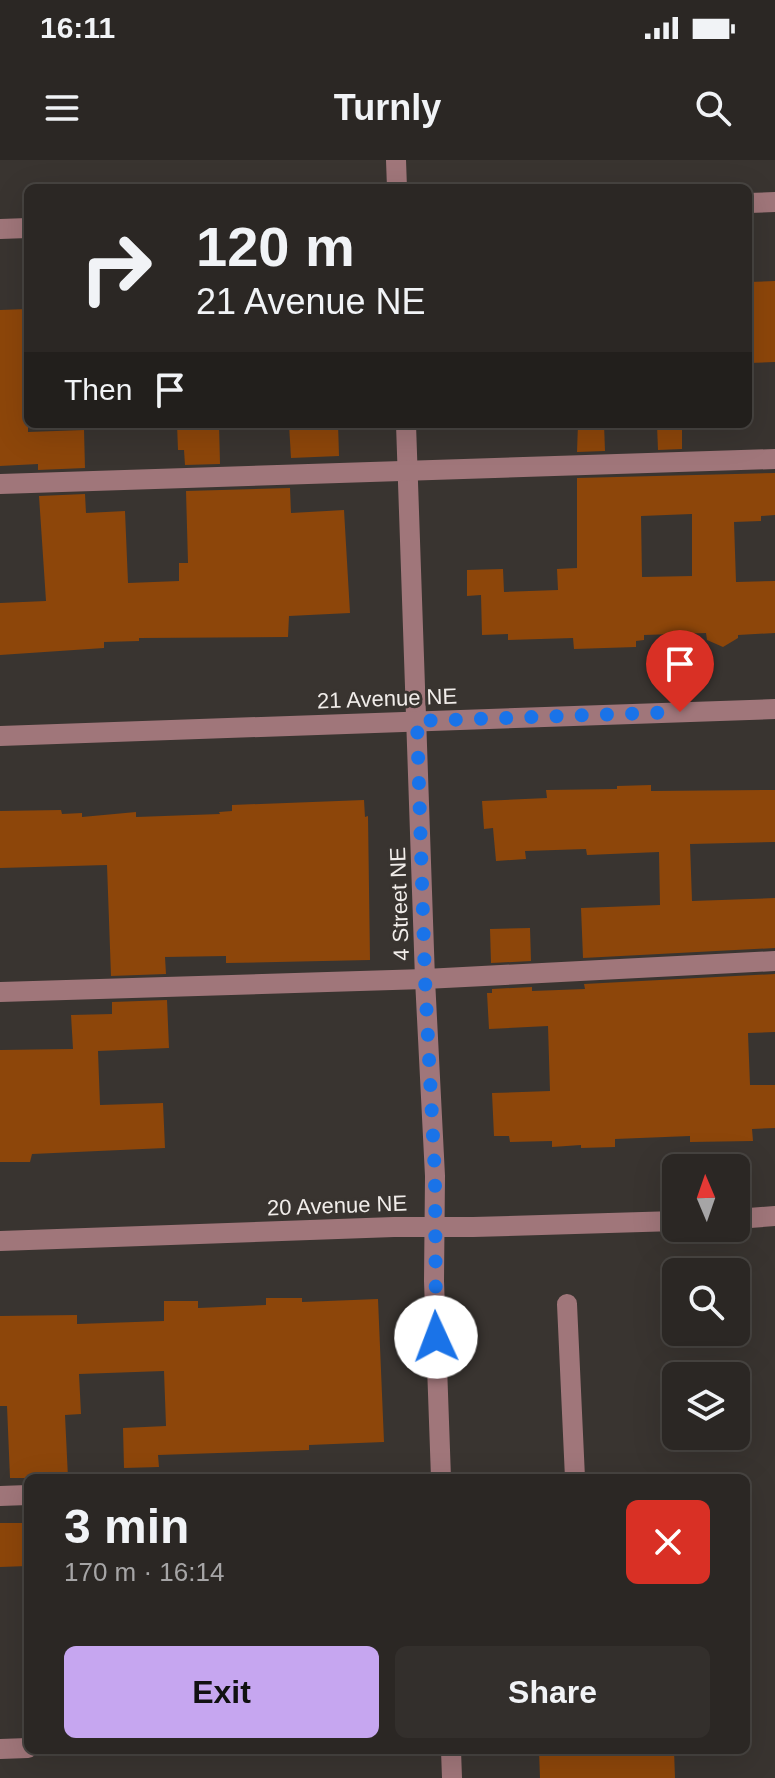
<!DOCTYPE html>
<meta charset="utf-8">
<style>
body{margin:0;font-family:Arial,sans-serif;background:#332f2c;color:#f1f3f6;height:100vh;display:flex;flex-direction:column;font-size:30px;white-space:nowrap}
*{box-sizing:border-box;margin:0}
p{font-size:26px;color:#a6a5a6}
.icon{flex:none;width:44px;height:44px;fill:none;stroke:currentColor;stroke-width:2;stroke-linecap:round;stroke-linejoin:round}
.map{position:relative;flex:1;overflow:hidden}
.panel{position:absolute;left:24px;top:1314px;width:726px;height:280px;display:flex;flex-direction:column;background:#2b2724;border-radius:12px;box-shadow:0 8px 32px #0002,0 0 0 2px #474441}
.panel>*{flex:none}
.guide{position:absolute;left:24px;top:24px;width:728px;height:244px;border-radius:12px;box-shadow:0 8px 32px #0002,0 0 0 2px #474441;background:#2b2724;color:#f1f3f6;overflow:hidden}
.needle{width:52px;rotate:358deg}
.buttons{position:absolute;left:662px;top:994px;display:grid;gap:16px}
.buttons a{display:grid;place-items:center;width:88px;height:88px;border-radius:12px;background:#2b2724;box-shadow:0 8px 32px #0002,0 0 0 2px #474441;font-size:40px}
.pin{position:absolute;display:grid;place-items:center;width:68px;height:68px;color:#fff;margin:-82px -34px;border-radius:50% 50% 50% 0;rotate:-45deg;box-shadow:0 0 8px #0007}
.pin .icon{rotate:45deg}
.me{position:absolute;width:88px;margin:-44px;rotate:358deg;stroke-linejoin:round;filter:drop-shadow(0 0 6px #0008)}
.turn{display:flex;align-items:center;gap:28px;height:168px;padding:0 40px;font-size:36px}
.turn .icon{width:104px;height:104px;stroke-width:2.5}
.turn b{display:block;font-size:56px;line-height:68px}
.then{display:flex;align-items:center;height:76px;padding:0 40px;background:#0003;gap:16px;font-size:30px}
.round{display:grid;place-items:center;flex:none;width:84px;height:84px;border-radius:12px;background:#332f2c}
.headline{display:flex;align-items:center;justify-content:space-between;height:136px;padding:0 40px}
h1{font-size:48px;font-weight:700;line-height:60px}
.cta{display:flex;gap:16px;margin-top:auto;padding:16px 40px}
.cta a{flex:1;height:92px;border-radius:12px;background:#c6a6f0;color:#111;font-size:32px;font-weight:700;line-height:92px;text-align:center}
.cta a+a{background:#332f2c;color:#f1f3f6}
.status{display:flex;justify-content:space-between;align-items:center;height:56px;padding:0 40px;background:#2b2724;direction:ltr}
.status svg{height:22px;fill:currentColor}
header{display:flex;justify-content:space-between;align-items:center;height:104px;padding:0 40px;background:#2b2724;font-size:36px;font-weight:700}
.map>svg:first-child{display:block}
.building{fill:#8d460a;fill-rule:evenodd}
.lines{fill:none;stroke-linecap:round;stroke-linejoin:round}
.minor{stroke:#a0767a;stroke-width:20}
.route{stroke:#1a73e8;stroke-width:14;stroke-dasharray:0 25.2}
.labels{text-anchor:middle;stroke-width:6;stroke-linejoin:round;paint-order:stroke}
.street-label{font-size:22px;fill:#f1edea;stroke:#393430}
</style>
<div class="status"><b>16:11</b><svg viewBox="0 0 49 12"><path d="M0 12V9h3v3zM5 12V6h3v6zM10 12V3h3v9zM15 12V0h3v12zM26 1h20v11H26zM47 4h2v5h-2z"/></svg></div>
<header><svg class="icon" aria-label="menu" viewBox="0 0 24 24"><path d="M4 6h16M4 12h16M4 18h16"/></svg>Turnly<svg class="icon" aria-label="search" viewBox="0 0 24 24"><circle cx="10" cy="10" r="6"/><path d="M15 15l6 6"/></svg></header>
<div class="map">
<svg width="775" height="1618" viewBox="0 0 775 1618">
<rect width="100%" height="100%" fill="#393430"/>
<!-- building -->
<g class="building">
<polygon points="775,121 775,202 748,203 748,122"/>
<polygon points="28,149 28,272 84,270 85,308 38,310 38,304 0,306 0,150"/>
<polygon points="177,264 219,264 220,304 185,305 184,290 178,290"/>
<polygon points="289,264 338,264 339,296 291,298"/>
<polygon points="578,264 604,264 605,291 577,292"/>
<polygon points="682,264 682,289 658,290 657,265"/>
<path d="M 775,313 L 775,355 L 761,356 L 761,361 L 734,362 L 736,422 L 775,421 L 775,473 L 738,475 L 738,478 L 723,487 L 707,480 L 706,473 L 644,475 L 644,480 L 636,481 L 636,487 L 574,489 L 573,478 L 508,480 L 508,474 L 482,475 L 481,435 L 467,436 L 467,410 L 503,409 L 504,432 L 558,430 L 557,409 L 577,408 L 577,318 ZM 692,354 L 692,416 L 642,417 L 641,356 Z"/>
<polygon points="290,328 291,353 344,350 350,453 289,456 288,477 139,478 139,481 104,482 104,488 0,495 0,443 46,441 39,336 85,334 86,353 125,351 128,423 179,421 179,403 188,403 186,331"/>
<polygon points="651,625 651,631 775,630 775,682 690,684 692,741 775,738 775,788 583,798 581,748 660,745 659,692 587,695 586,689 525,691 526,699 496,701 493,668 484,669 482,641 547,638 546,630 617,629 617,626"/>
<polygon points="364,640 365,657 368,656 370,800 226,803 226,796 165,797 166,814 111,816 107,705 0,708 0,651 61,650 62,654 82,653 82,657 136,652 136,657 220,654 219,652 232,651 232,645"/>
<polygon points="530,768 531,801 491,803 490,769"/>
<polygon points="775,814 775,872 748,873 750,925 775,925 775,968 752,969 753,981 690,982 690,976 615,979 615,987 581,988 581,985 552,987 552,981 510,982 509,976 494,976 492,933 550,931 548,866 489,869 487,833 492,833 492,829 532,827 532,831 585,829 584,824"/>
<polygon points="167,840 169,888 98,891 100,945 163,943 165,988 32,994 30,1002 0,1002 0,890 73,889 71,855 112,854 112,842"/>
<polygon points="266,1138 302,1138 302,1142 378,1139 384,1282 309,1285 309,1290 158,1295 159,1307 124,1308 123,1268 166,1266 164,1211 79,1214 81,1254 65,1255 68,1318 10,1318 7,1246 0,1246 0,1156 77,1155 77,1164 164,1161 164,1141 198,1141 198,1148 266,1145"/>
<polygon points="0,1363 28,1363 28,1406 0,1407"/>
<polygon points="539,1590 674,1590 675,1618 540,1618"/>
</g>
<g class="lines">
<!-- minor -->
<g class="minor">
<polyline points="396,0 397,28"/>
<polyline points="748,43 775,42"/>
<polyline points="0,69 28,68"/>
<polyline points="406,264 425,819 435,1016 434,1121 441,1318"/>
<polyline points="0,324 775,299"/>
<polyline points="0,576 775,549"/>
<polyline points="0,832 425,819 775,801"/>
<polyline points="736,1059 775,1056"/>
<polyline points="0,1081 394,1067 473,1067 676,1061"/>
<polyline points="567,1144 575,1318"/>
<polyline points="0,1336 28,1335"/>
<polyline points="0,1589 28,1588"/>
<polyline points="451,1590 452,1618"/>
</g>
</g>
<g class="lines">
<!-- route -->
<polyline class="route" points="436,1177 435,1016 425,819 417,561 680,552"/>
</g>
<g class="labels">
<!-- street labels -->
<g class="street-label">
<text transform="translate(387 538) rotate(-2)" y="8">21 Avenue NE</text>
<text transform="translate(399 744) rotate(-92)" y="8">4 Street NE</text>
<text transform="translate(337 1045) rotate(-2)" y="8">20 Avenue NE</text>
</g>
</g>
</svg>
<div class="buttons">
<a><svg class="needle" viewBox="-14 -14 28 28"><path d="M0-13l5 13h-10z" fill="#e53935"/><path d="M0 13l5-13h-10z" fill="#a6a5a6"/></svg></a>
<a><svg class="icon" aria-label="search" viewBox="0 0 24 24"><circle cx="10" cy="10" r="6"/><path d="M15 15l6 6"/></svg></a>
<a><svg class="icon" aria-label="layers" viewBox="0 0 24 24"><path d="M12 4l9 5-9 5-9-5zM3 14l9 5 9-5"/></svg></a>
</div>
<div class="pin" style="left:680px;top:552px;background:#d93025"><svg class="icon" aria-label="arrive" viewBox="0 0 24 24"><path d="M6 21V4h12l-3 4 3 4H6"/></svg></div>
<svg class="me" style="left:436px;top:1177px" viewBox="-20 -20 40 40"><circle r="19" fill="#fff"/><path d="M0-13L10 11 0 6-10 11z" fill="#1a73e8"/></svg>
<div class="guide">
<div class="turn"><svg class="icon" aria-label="right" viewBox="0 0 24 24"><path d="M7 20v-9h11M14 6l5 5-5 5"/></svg><div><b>120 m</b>21 Avenue NE</div></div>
<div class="then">Then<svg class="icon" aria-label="arrive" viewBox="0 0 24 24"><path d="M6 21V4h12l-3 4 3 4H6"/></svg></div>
</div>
<section class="panel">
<div class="headline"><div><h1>3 min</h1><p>170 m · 16:14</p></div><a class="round" style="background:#d93025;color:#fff"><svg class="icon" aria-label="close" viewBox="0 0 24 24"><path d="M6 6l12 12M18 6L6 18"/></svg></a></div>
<div class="cta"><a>Exit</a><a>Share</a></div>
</section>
</div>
